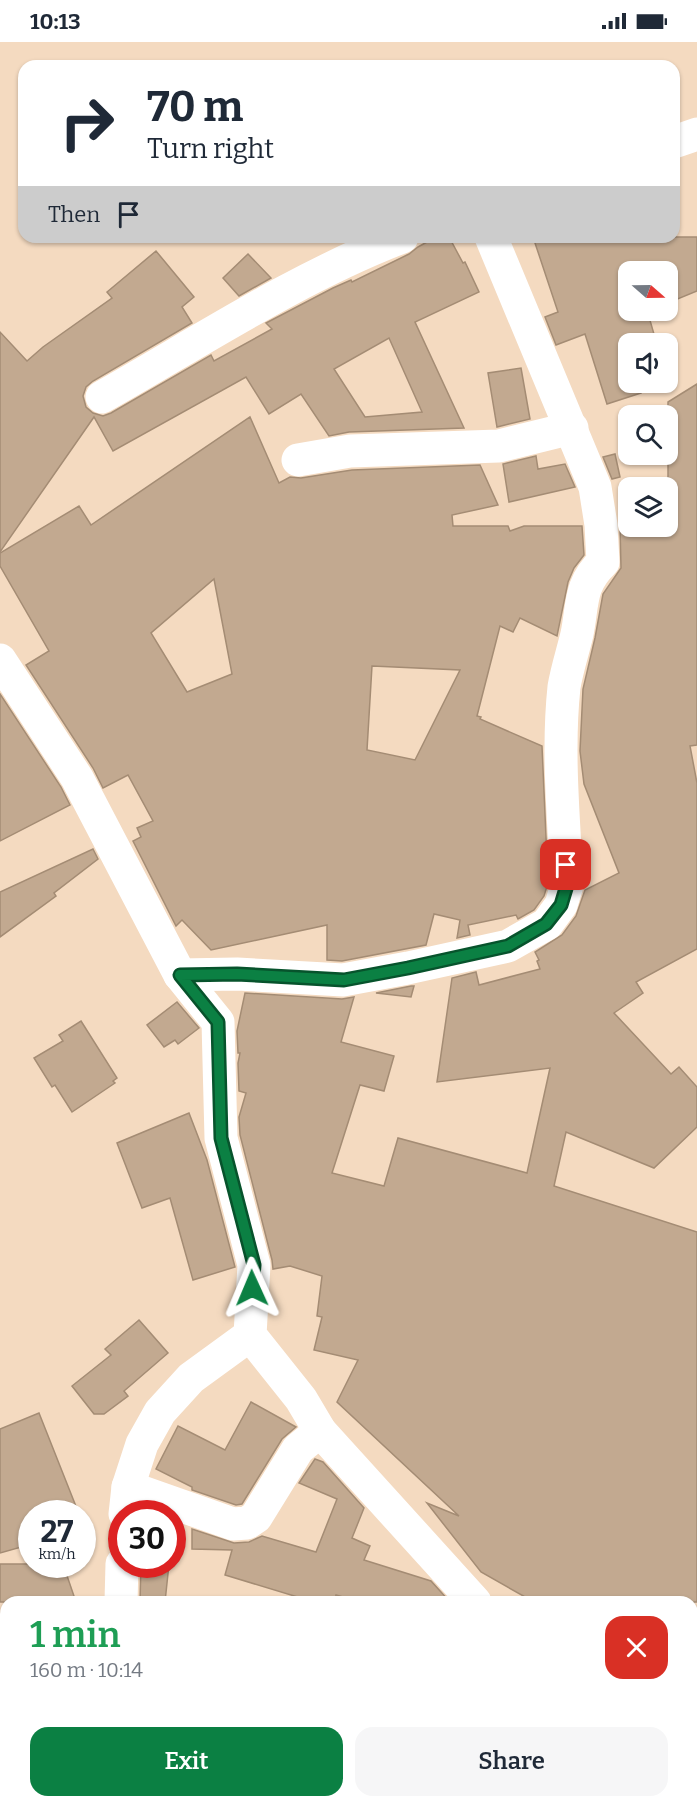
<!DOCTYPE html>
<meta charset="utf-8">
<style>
body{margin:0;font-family:Bitter,serif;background:#f6f6f7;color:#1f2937;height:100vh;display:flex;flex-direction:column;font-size:22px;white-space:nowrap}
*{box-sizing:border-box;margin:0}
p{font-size:20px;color:#747a83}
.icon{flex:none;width:33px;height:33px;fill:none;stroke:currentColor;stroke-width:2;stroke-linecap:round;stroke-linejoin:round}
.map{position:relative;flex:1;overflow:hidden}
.drawer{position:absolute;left:0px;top:1554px;width:698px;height:212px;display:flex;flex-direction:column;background:#fff;border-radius:18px 18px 0 0;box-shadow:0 2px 4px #0004}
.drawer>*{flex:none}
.guide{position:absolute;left:18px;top:18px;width:662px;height:183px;border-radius:18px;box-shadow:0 2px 4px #0004;background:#fff;color:#1f2937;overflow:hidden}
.needle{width:39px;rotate:110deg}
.buttons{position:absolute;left:618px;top:219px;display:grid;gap:12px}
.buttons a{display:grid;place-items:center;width:60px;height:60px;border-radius:12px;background:#fff;box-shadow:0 2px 4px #0004;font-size:30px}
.speed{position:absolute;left:18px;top:1458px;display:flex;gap:12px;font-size:30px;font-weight:700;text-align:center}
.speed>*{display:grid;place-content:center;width:78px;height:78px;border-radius:50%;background:#fff;box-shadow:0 2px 4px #0004;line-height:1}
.speed small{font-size:15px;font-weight:400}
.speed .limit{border:9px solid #d22;background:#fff;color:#111}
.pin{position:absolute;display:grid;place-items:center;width:51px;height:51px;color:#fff;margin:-26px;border-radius:12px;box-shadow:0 3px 9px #0006}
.me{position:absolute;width:66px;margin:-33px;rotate:359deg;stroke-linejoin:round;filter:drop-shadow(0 0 4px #0008)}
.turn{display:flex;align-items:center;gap:21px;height:126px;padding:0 30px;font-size:27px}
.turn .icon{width:78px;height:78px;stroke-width:2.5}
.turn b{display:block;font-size:42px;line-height:51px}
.then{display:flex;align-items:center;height:57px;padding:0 30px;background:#0003;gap:12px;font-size:22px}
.round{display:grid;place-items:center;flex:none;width:63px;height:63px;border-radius:18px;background:#f6f6f7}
.head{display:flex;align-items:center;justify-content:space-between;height:102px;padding:0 30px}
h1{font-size:36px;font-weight:600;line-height:45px;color:#1e9e55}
.button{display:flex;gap:12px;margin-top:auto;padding:12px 30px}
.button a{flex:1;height:69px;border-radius:18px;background:#0b8043;color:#fff;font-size:24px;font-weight:600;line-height:69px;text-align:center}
.button a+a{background:#f6f6f7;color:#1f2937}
.status{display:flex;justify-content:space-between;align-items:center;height:42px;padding:0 30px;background:#fff;direction:ltr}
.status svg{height:16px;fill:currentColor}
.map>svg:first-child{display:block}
.building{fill:#c2a990;stroke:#a48c74;stroke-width:1.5;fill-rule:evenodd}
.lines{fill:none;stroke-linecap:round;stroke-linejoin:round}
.minor{stroke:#fff;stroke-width:33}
.route-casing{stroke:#07532c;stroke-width:15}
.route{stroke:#0b8043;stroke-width:10}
</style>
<div class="status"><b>10:13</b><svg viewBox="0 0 49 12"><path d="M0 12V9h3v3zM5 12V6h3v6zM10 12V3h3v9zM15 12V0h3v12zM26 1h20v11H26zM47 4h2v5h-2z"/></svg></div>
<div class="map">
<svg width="697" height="1765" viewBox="0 0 697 1765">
<rect width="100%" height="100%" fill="#f4dac0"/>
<!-- building -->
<g class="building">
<path d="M 436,195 L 449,195 L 463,221 L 465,220 L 479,250 L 415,280 L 464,386 L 349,390 L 329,394 L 301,352 L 269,372 L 246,335 L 113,409 L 94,375 L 0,510 L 0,290 L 27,319 L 43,305 L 112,256 L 107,250 L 156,209 L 194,255 L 182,265 L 192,281 L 93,339 L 86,345 L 83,354 L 86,365 L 93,371 L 103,374 L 111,371 L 211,313 L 214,319 L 272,287 L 266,281 L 333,246 L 351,238 L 352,240 L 409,212 L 418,205 ZM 389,296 L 422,370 L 365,375 L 334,327 Z"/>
<polygon points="533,195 697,195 697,249 668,261 668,230 628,230 628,268 647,268 656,299 649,302 628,302 628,340 637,340 641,351 607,362 585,292 556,303 545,275 558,270"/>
<polygon points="248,212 271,236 239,254 223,236"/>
<polygon points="521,326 530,377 497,385 488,331"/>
<polygon points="697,342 697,703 690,704 697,741 697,907 636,940 643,951 614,971 671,1032 679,1025 697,1045 697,1085 654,1126 566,1090 554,1144 697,1190 697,1560 534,1560 481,1530 427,1461 459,1474 337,1360 358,1318 314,1308 322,1275 317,1274 322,1234 290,1224 273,1227 272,1218 240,1093 239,1075 246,1051 239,1049 238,1021 240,1011 238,1011 237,989 245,951 342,957 354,955 341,1000 394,1014 384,1049 360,1043 332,1131 384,1144 398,1096 527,1131 550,1026 437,1040 452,936 476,930 479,943 540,927 537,919 539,918 535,910 562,893 576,874 585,848 619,831 584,742 580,709 583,647 595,596 603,552 621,526 620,484 668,484 668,360"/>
<path d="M 250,375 L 279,441 L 290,435 L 301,436 L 352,428 L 480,423 L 498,463 L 452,473 L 453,484 L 508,484 L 510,489 L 524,484 L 582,484 L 584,513 L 574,526 L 568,540 L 557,594 L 520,576 L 513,590 L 500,584 L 477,674 L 481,675 L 480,677 L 542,704 L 548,841 L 544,854 L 534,868 L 518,877 L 516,873 L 468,883 L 470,893 L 457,896 L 460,878 L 434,872 L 426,903 L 342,919 L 327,918 L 327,883 L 211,908 L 182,878 L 176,884 L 133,799 L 141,795 L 137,786 L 153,779 L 128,733 L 103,746 L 93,726 L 26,623 L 49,609 L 0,524 L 0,511 L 79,464 L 91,483 ZM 214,537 L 232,632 L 187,650 L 151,591 ZM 372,624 L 460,628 L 415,718 L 367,708 Z"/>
<polygon points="615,412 620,435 612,437 603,415"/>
<polygon points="536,414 538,427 565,422 575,445 509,460 503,422"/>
<polygon points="0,652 61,745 70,763 0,799"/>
<polygon points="93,807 98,817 54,851 56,854 0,895 0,850"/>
<polygon points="414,944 411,955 376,951 411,944"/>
<polygon points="177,960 199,986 178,1002 175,998 164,1005 147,983"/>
<polygon points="81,979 117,1036 113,1039 115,1041 72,1070 55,1043 52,1045 34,1016 63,999 59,993"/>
<polygon points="189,1071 207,1118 235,1225 193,1238 170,1156 142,1166 117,1101"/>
<polygon points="139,1278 168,1311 124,1349 128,1354 104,1372 94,1372 72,1344 111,1313 105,1307"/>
<polygon points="251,1360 296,1385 282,1397 242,1462 236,1463 192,1448 192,1445 156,1427 178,1384 225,1408"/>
<polygon points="39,1371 79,1472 32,1472 32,1502 0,1511 0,1387"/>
<polygon points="315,1417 323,1420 364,1466 352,1496 370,1504 364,1518 431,1539 450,1560 360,1560 336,1553 334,1560 314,1560 225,1533 232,1508 192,1507 192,1487 234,1501 249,1500 262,1494 316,1510 337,1457 299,1441"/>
<polygon points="0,1522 63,1522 76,1560 0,1560"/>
<polygon points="141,1522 169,1522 165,1560 140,1560"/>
</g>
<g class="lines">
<!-- minor -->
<g class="minor">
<polyline points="674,100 697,92"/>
<path d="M 102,355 C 201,299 296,236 402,195"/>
<polyline points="298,418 350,409 499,404 572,386"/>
<polyline points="0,618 77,736 180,933 218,980 221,1096 254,1223 250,1293 301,1357 320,1389 475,1560"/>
<path d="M 180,933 L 237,932 L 343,938 L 408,926 L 508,904 L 547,882 L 561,863 L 567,843 C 564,778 557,711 564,645 C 567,627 573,609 577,592 C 583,562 579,543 603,520 L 601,483 L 595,445 L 491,195"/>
<polyline points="128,1445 233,1482 247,1481 256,1475 298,1407 320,1389"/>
<polyline points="125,1472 128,1445 142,1402 160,1370 191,1336 250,1293"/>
<polyline points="121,1560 122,1522"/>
<polyline points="692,1697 697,1699"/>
<polyline points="164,1760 165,1765"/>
</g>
</g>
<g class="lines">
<defs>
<polyline id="route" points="252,1246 254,1223 221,1096 218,980 180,933 237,932 344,938 408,926 508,904 546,882 561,863 567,843 566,823"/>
</defs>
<!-- route casing -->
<use href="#route" class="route-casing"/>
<!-- route -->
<use href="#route" class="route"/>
</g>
</svg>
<div class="buttons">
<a><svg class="needle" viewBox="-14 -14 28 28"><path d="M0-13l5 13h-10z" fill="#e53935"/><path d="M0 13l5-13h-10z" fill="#747a83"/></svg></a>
<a><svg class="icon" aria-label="sound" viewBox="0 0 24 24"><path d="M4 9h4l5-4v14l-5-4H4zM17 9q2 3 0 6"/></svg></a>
<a><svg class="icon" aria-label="search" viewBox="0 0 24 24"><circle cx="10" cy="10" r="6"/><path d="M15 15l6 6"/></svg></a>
<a><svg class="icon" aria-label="layers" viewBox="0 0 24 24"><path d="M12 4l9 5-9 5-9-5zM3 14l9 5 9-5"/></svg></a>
</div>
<div class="speed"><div>27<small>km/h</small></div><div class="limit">30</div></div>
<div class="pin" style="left:566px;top:823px;background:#d93025"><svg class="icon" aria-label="arrive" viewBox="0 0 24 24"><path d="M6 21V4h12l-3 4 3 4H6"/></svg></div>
<svg class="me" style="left:252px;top:1246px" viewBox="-20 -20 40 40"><path d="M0-17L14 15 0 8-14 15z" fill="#0b8043" stroke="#fff" stroke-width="4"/></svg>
<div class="guide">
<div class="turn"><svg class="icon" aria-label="right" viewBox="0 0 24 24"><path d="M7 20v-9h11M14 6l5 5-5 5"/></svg><div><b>70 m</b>Turn right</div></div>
<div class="then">Then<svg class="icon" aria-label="arrive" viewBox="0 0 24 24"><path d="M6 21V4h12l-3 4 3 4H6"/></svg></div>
</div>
<section class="drawer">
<div class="head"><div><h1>1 min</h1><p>160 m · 10:14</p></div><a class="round" style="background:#d93025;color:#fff"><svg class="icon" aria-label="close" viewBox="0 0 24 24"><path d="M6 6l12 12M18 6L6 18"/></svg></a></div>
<div class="button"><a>Exit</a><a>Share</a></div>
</section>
</div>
